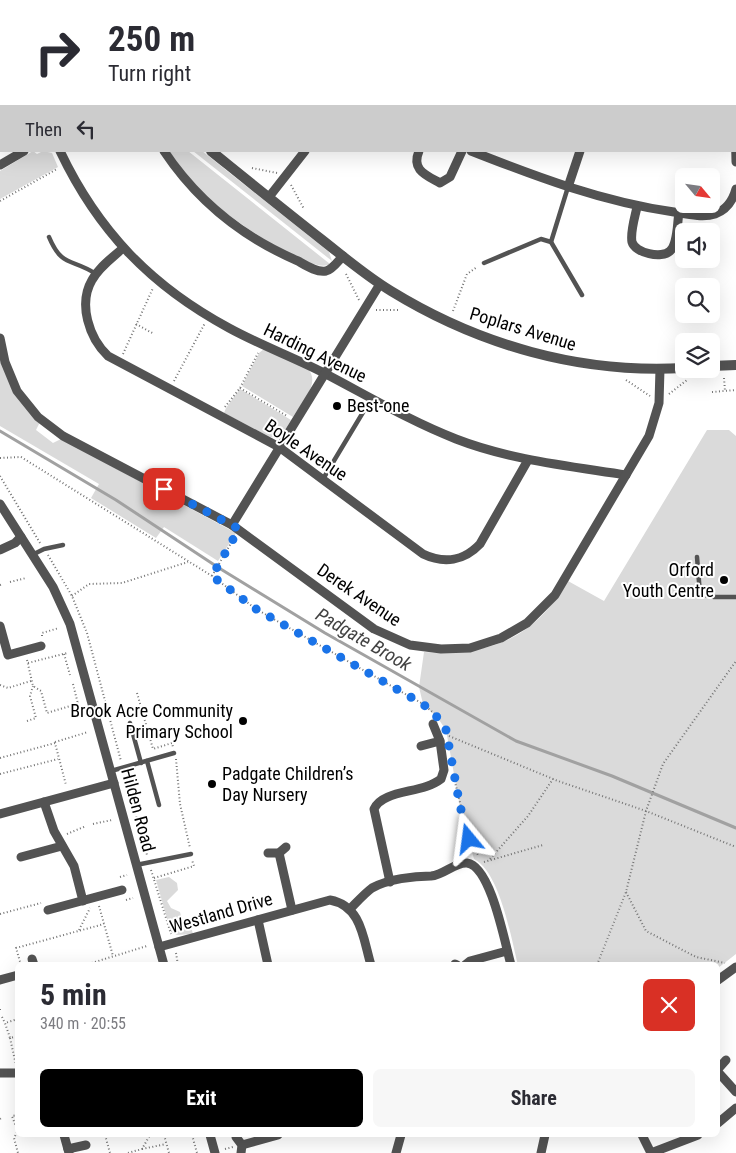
<!DOCTYPE html>
<meta charset="utf-8">
<style>
body{margin:0;font-family:"Roboto Condensed",sans-serif;background:#f7f7f7;color:#2b2b33;height:100vh;display:flex;flex-direction:column;font-size:19px;white-space:nowrap}
*{box-sizing:border-box;margin:0}
p{font-size:16px;color:#7c7c81}
.icon{flex:none;width:28px;height:28px;fill:none;stroke:currentColor;stroke-width:2;stroke-linecap:round;stroke-linejoin:round}
.map{position:relative;flex:1;overflow:hidden}
.panel{position:absolute;left:15px;top:962px;width:705px;height:175px;display:flex;flex-direction:column;background:#fff;border-radius:8px;box-shadow:0 5px 20px #0002}
.panel>*{flex:none}
.top-card{position:absolute;left:0px;top:0px;width:736px;height:152px;box-shadow:0 5px 20px #0002;background:#fff;color:#2b2b33;overflow:hidden}
.needle{width:32px;rotate:119deg}
.controls{position:absolute;left:675px;top:168px;display:grid;gap:10px}
.controls a{display:grid;place-items:center;width:45px;height:45px;border-radius:8px;background:#fff;box-shadow:0 5px 20px #0002;font-size:25px}
.pin{position:absolute;display:grid;place-items:center;width:42px;height:42px;color:#fff;margin:-21px;border-radius:10px;box-shadow:0 2px 8px #0006}
.me{position:absolute;width:55px;margin:-28px;rotate:344deg;stroke-linejoin:round;filter:drop-shadow(0 0 4px #0008)}
.turn{display:flex;align-items:center;gap:18px;height:105px;padding:0 25px;font-size:22px}
.turn .icon{width:65px;height:65px;stroke-width:2.5}
.turn b{display:block;font-size:35px;line-height:42px}
.then{display:flex;align-items:center;height:48px;padding:0 25px;background:#0003;gap:10px;font-size:19px}
.round{display:grid;place-items:center;flex:none;width:52px;height:52px;border-radius:8px;background:#f7f7f7}
.headline{display:flex;align-items:center;justify-content:space-between;height:85px;padding:0 25px}
h1{font-size:30px;font-weight:700;line-height:38px}
.cta{display:flex;gap:10px;margin-top:auto;padding:10px 25px}
.cta a{flex:1;height:58px;border-radius:8px;background:#000;color:#fff;font-size:20px;font-weight:700;line-height:58px;text-align:center}
.cta a+a{background:#f7f7f7;color:#2b2b33}
.map>svg:first-child{display:block}
.green{fill:#dadada}
.lines{fill:none;stroke-linecap:round;stroke-linejoin:round}
.stream{stroke:#a1a1a1;stroke-width:3}
.primary-casing{stroke:#dbdbdb;stroke-width:15}
.path{stroke:#757575;stroke-width:2;stroke-dasharray:1 2.5;stroke-linecap:butt}
.service{stroke:#535353;stroke-width:4.5}
.minor{stroke:#535353;stroke-width:9}
.tertiary{stroke:#535353;stroke-width:10}
.primary{stroke:#000;stroke-width:12}
.route{stroke:#1a73e8;stroke-width:9;stroke-dasharray:0 16.2}
.poi-dot{fill:#000;stroke:#fff;stroke-width:2}
.labels{text-anchor:middle;stroke-width:4;stroke-linejoin:round;paint-order:stroke}
.street-label{font-size:18px;fill:#000;stroke:#fff}
.poi-label{font-size:18px;fill:#000;stroke:#fff;text-anchor:start}
.water-label{font-size:19px;font-style:italic;fill:#424242;stroke:#fff}
</style>
<div class="map">
<svg width="736" height="1153" viewBox="0 0 736 1153">
<rect width="100%" height="100%" fill="#fff"/>
<!-- green -->
<g class="green">
<polygon points="33,151 37,154 43,151 52,153 58,167 0,199 0,171"/>
<path d="M 169,151 L 188,151 L 330,264 C 311,277 221,211 205,196 C 192,183 180,166 169,151 Z"/>
<polygon points="193,151 202,151 329,252 332,261"/>
<path d="M 264,349 L 308,369 C 321,383 301,404 293,417 L 242,386 L 259,353 Z"/>
<polygon points="0,357 40,422 36,430 53,443 61,439 236,533 218,561 164,527 156,538 91,498 99,484 0,426"/>
<path d="M 240,389 L 291,420 C 285,430 282,439 270,437 L 224,413 L 226,408 Z"/>
<path d="M 707,430 L 729,430 L 736,436 L 736,954 L 718,968 L 718,965 L 518,965 C 511,938 500,872 474,859 L 460,807 L 446,730 L 437,717 L 423,704 L 419,687 L 424,652 C 491,656 533,639 568,581 L 604,601 Z"/>
<polygon points="169,877 177,883 178,890 167,901 171,908 180,912 183,924 191,927 193,934 177,935 171,932 156,880"/>
</g>
<g class="lines">
<!-- stream -->
<polyline class="stream" points="0,431 116,500 219,568 325,633 516,741 612,776 736,828"/>
<defs>
<g id="primary">
<polyline points="113,1 115,0"/>
<polyline points="0,52 1,51"/>
<polyline points="0,96 1,95"/>
</g>
</defs>
<!-- primary casing -->
<use href="#primary" class="primary-casing"/>
<!-- path -->
<g class="path">
<polyline points="0,125 1,123"/>
<polyline points="252,168 277,173"/>
<polyline points="291,185 304,209"/>
<polyline points="0,201 57,169"/>
<polyline points="346,274 359,300"/>
<polyline points="376,310 398,310"/>
<polyline points="453,311 467,274 477,267"/>
<polyline points="136,324 154,334"/>
<polyline points="123,354 153,288"/>
<polyline points="724,378 725,391"/>
<polyline points="626,380 650,396"/>
<polyline points="174,381 205,323"/>
<polyline points="240,388 287,416"/>
<polyline points="712,392 736,390"/>
<polyline points="669,394 687,380"/>
<polyline points="225,407 240,388 258,353"/>
<polyline points="0,458 21,457 212,576 256,609 423,704 436,715"/>
<polyline points="0,476 40,543"/>
<polyline points="48,555 72,596 87,633 121,761"/>
<polyline points="212,576 234,538"/>
<polyline points="10,582 26,578"/>
<polyline points="0,585 3,584"/>
<polyline points="72,596 89,584 122,583 188,562"/>
<polyline points="42,636 42,633 59,628"/>
<polyline points="64,654 70,675"/>
<polyline points="27,660 33,686 41,691 47,713 80,703"/>
<polyline points="28,663 67,653"/>
<polyline points="73,684 78,704"/>
<polyline points="0,685 8,688 31,681"/>
<polyline points="137,693 153,749 172,743 173,747"/>
<polyline points="27,721 36,718 30,696 33,686"/>
<polyline points="449,736 558,781 646,811 736,847"/>
<polyline points="55,742 88,732"/>
<polyline points="0,758 55,743 66,785"/>
<polyline points="176,759 180,804 190,848"/>
<polyline points="0,774 58,759"/>
<polyline points="453,774 469,839 479,857"/>
<polyline points="125,776 147,855"/>
<polyline points="93,824 112,820"/>
<polyline points="67,834 86,826"/>
<polyline points="490,859 528,816 553,779"/>
<polyline points="484,862 543,845"/>
<polyline points="151,870 171,934"/>
<polyline points="120,877 127,875"/>
<polyline points="154,878 194,866 192,860"/>
<polyline points="626,892 646,931 696,957 725,963"/>
<polyline points="126,900 133,898"/>
<polyline points="99,906 113,956"/>
<polyline points="0,914 41,903"/>
<polyline points="79,930 90,908"/>
<polyline points="176,953 178,965"/>
<polyline points="21,965 16,948 104,924"/>
<polyline points="85,965 147,946"/>
<polyline points="597,965 626,892 646,811 663,764 736,661"/>
<polyline points="0,1009 0,1010"/>
<polyline points="2,1017 5,1023"/>
<polyline points="18,1019 5,1023 10,1038 18,1036"/>
<polyline points="10,1038 16,1065"/>
<polyline points="18,1115 12,1116 18,1132"/>
<polyline points="0,1119 1,1118"/>
<polyline points="17,1132 14,1138 18,1153"/>
<polyline points="105,1135 110,1153"/>
<polyline points="164,1135 169,1153"/>
<polyline points="192,1135 197,1153"/>
<polyline points="142,1149 166,1144"/>
<polyline points="225,1149 233,1147"/>
<polyline points="128,1153 142,1149 150,1135"/>
</g>
<!-- service -->
<g class="service">
<polyline points="560,1 561,0"/>
<polyline points="568,187 551,242 582,295"/>
<path d="M 49,237 C 62,268 72,258 96,274"/>
<polyline points="484,263 541,239 551,242"/>
<polyline points="323,479 371,399"/>
<polyline points="32,555 44,549 63,545"/>
<polyline points="697,557 700,594 714,597 736,597"/>
<polyline points="130,723 141,763"/>
<polyline points="147,761 159,805"/>
<polyline points="111,771 174,753"/>
<polyline points="136,865 191,854"/>
</g>
<!-- minor -->
<g class="minor">
<polyline points="448,0 450,1"/>
<polyline points="733,0 733,1"/>
<polyline points="300,1 302,0"/>
<polyline points="629,1 630,0"/>
<polyline points="0,34 1,34"/>
<polyline points="735,67 736,67"/>
<polyline points="735,115 736,162"/>
<path d="M 60,151 C 98,231 151,286 229,328 C 260,345 293,357 324,373 C 368,396 410,421 456,439 C 510,460 569,466 626,475"/>
<path d="M 164,151 C 198,202 242,237 298,261 C 305,265 317,273 326,271 C 333,269 338,261 343,256"/>
<path d="M 419,151 C 411,170 426,175 440,183 L 450,177 L 462,151"/>
<path d="M 471,151 C 537,177 603,202 674,212 C 686,214 703,218 715,214 C 726,210 733,200 736,189"/>
<polyline points="0,165 24,151"/>
<polyline points="568,187 580,151"/>
<polyline points="269,197 305,151"/>
<path d="M 637,207 C 635,217 630,232 632,242 C 635,253 662,259 670,251 C 678,244 677,223 679,213"/>
<path d="M 122,249 C 112,258 99,267 92,280 C 78,304 89,338 108,356 L 279,447 L 423,554 C 444,564 464,561 480,544 L 528,460"/>
<polyline points="0,338 5,362 17,391 38,417 63,436 232,525 374,629 410,645 441,649 470,648 501,638 527,623 555,595 649,436 659,403 660,369"/>
<polyline points="0,504 53,587 70,624 164,965"/>
<polyline points="232,525 380,284"/>
<polyline points="0,550 15,543 21,537"/>
<polyline points="0,626 8,655 41,646"/>
<polyline points="421,746 440,741 433,724"/>
<polyline points="44,802 54,831 74,866 83,901"/>
<polyline points="0,814 114,783"/>
<polyline points="268,853 279,853 286,847"/>
<polyline points="279,853 292,910"/>
<polyline points="21,857 62,846"/>
<path d="M 390,882 L 374,809 C 383,789 422,794 441,779 L 444,770 L 440,741"/>
<path d="M 350,909 C 357,902 364,894 372,888 C 388,879 414,876 431,876 C 444,875 455,862 467,863 C 491,866 505,944 511,965"/>
<polyline points="48,910 122,890"/>
<polyline points="258,920 268,965"/>
<path d="M 159,947 L 330,900 C 362,906 363,939 371,965"/>
<polyline points="32,959 34,965"/>
<polyline points="455,964 457,965"/>
<polyline points="465,965 470,961 507,951"/>
<polyline points="0,980 18,975"/>
<polyline points="718,980 736,967"/>
<polyline points="718,1069 726,1060"/>
<polyline points="718,1072 736,1092"/>
<polyline points="0,1073 18,1073"/>
<polyline points="718,1123 736,1108"/>
<polyline points="64,1135 69,1153"/>
<polyline points="210,1135 215,1153"/>
<polyline points="642,1135 651,1153"/>
<polyline points="236,1137 242,1145 241,1153"/>
<polyline points="242,1145 278,1135"/>
<polyline points="68,1149 86,1145"/>
<polyline points="396,1153 401,1135"/>
<polyline points="541,1153 545,1135"/>
<polyline points="651,1153 698,1135"/>
</g>
<!-- tertiary -->
<g class="tertiary">
<path d="M 211,151 C 247,180 284,210 321,239 C 344,257 366,276 391,291 C 479,345 580,374 684,368"/>
<polyline points="711,366 736,365"/>
</g>
<!-- primary -->
<use href="#primary" class="primary"/>
</g>
<g class="lines">
<!-- route -->
<polyline class="route" points="164,489 239,529 212,576 256,609 423,704 437,717 446,730 460,806 469,839"/>
</g>
<!-- markers -->
<g class="poi-dot">
<circle cx="337" cy="406" r="5"/>
<circle cx="724" cy="580" r="5"/>
<circle cx="243" cy="721" r="5"/>
<circle cx="212" cy="784" r="5"/>
</g>
<g class="labels">
<!-- street labels -->
<g class="street-label">
<text transform="translate(523 329) rotate(17)" y="6">Poplars Avenue</text>
<text transform="translate(315 353) rotate(26)" y="6">Harding Avenue</text>
<text transform="translate(306 450) rotate(34)" y="6">Boyle Avenue</text>
<text transform="translate(359 595) rotate(34)" y="6">Derek Avenue</text>
<text transform="translate(138 810) rotate(75)" y="6">Hilden Road</text>
<text transform="translate(221 913) rotate(-16)" y="6">Westland Drive</text>
</g>
<!-- poi labels -->
<g class="poi-label">
<text x="347" y="412">Best-one</text>
<text x="714" y="576" text-anchor="end">Orford<tspan x="714" dy="21">Youth Centre</tspan></text>
<text x="233" y="717" text-anchor="end">Brook Acre Community<tspan x="233" dy="21">Primary School</tspan></text>
<text x="222" y="780">Padgate Children’s<tspan x="222" dy="21">Day Nursery</tspan></text>
</g>
<!-- water labels -->
<g class="water-label">
<text transform="translate(364 639) rotate(30)" y="7">Padgate Brook</text>
</g>
</g>
</svg>
<div class="controls">
<a><svg class="needle" viewBox="-14 -14 28 28"><path d="M0-13l5 13h-10z" fill="#e53935"/><path d="M0 13l5-13h-10z" fill="#7c7c81"/></svg></a>
<a><svg class="icon" aria-label="sound" viewBox="0 0 24 24"><path d="M4 9h4l5-4v14l-5-4H4zM17 9q2 3 0 6"/></svg></a>
<a><svg class="icon" aria-label="search" viewBox="0 0 24 24"><circle cx="10" cy="10" r="6"/><path d="M15 15l6 6"/></svg></a>
<a><svg class="icon" aria-label="layers" viewBox="0 0 24 24"><path d="M12 4l9 5-9 5-9-5zM3 14l9 5 9-5"/></svg></a>
</div>
<div class="pin" style="left:164px;top:489px;background:#d93025"><svg class="icon" aria-label="arrive" viewBox="0 0 24 24"><path d="M6 21V4h12l-3 4 3 4H6"/></svg></div>
<svg class="me" style="left:469px;top:839px" viewBox="-20 -20 40 40"><path d="M0-17L14 15 0 8-14 15z" fill="#1a73e8" stroke="#fff" stroke-width="4"/></svg>
<div class="top-card">
<div class="turn"><svg class="icon" aria-label="right" viewBox="0 0 24 24"><path d="M7 20v-9h11M14 6l5 5-5 5"/></svg><div><b>250 m</b>Turn right</div></div>
<div class="then">Then<svg class="icon" aria-label="left" viewBox="0 0 24 24"><path d="M17 20v-9H6M10 6l-5 5 5 5"/></svg></div>
</div>
<section class="panel">
<div class="headline"><div><h1>5 min</h1><p>340 m · 20:55</p></div><a class="round" style="background:#d93025;color:#fff"><svg class="icon" aria-label="close" viewBox="0 0 24 24"><path d="M6 6l12 12M18 6L6 18"/></svg></a></div>
<div class="cta"><a>Exit</a><a>Share</a></div>
</section>
</div>
